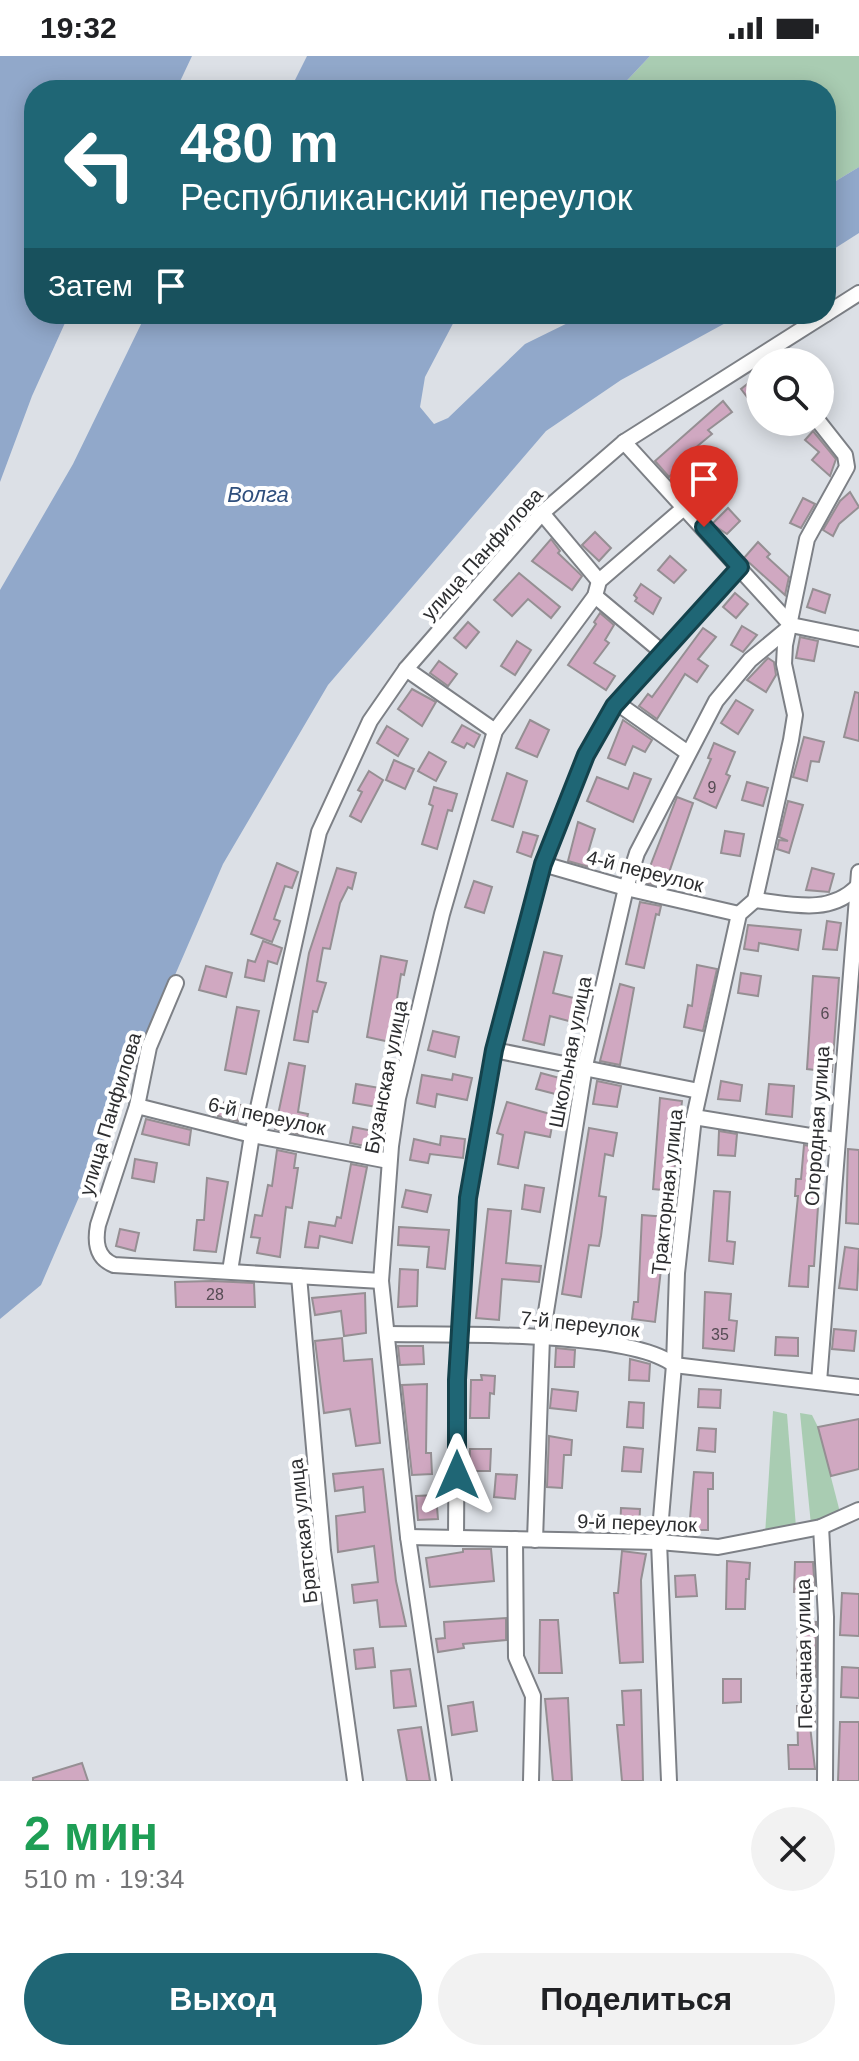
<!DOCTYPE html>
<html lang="ru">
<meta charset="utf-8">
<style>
body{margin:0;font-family:Helvetica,sans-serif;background:#f2f2f2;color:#202124;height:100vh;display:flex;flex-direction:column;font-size:30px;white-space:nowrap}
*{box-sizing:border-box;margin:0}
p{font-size:26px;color:#757577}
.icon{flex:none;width:44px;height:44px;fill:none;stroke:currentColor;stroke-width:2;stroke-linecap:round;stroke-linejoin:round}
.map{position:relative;height:1725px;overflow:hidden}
.drawer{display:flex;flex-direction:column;background:#fff;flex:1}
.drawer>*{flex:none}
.top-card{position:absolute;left:24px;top:24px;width:812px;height:244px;border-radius:32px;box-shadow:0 4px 20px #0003;background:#1f6675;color:#fff;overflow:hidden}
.controls{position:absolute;left:746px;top:292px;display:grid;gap:16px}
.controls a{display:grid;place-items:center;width:88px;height:88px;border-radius:50%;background:#fff;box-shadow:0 4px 20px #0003;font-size:40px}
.pin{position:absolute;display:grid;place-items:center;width:68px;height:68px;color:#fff;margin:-82px -34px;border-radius:50% 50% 50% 0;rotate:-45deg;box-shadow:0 0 8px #0007}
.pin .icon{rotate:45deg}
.me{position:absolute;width:88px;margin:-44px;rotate:0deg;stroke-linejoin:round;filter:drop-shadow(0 0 6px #0008)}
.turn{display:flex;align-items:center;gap:28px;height:168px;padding:0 24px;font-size:36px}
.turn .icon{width:104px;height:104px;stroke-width:2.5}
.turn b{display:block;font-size:56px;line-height:68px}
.then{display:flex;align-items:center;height:76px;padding:0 24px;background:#0003;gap:16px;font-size:30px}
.round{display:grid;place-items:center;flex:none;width:84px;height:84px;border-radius:42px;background:#f2f2f2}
.overview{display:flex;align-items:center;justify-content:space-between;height:136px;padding:0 24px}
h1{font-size:48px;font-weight:700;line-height:60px;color:#1e9e55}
.cta{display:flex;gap:16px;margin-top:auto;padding:16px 24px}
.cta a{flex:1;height:92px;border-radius:48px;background:#1f6675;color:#fff;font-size:32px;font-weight:700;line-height:92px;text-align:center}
.cta a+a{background:#f2f2f2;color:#202124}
.status{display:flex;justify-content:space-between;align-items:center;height:56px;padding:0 40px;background:#fff;direction:ltr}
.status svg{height:22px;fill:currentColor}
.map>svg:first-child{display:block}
.green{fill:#a9ccb2}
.water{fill:#91a8ca}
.building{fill:#d0a8c1;stroke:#958f93;stroke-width:2}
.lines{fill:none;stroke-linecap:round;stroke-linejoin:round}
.minor-casing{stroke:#7d8086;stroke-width:18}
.path{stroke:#898b8f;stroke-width:2;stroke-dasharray:2 6;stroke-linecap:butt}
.minor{stroke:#fff;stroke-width:14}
.route-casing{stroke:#14424c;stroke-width:20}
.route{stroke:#1f6675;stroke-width:14}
.labels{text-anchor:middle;stroke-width:8;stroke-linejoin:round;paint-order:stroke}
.number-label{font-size:16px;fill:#564c54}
.street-label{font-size:20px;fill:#2d2e30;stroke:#fff}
.water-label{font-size:22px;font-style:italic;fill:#2f4f7d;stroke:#fff}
</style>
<div class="status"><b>19:32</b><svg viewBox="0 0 49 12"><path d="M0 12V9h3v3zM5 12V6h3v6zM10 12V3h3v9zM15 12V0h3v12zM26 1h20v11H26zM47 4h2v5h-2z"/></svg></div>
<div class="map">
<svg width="859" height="1725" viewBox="0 0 859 1725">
<rect width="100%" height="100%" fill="#dce0e6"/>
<!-- green -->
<g class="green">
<polygon points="650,0 859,0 859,111 826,131 826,34 618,34"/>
<polygon points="773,1355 787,1358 796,1471 765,1479"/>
<polygon points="800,1357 812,1359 818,1371 842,1464 811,1469"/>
</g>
<!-- water -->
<g class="water">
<polygon points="0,0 192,0 176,34 34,34 34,258 69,258 32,340 0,426"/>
<polygon points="307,0 650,0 618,34 290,34"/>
<polygon points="859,111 859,177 826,198 826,131"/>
<polygon points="146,258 458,258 425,321 420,351 434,368 448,362 525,288 586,258 742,258 621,324 546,375 328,629 223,808 41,1229 0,1263 0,534 73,408"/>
</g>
<!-- building -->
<g class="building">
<polygon points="760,318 760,358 741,333"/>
<polygon points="723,345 732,356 708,374 712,378 677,407 680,410 669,421 655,405"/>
<polygon points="813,375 836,403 830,420 812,404 819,396 805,384"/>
<polygon points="706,416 717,428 694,448 683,436"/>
<polygon points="850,436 859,451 839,468 833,480 823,474 840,445"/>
<polygon points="803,442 815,448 801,472 790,467"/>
<polygon points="728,452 740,465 727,478 712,468"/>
<polygon points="595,476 611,492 599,505 582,489"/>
<polygon points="551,483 560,495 558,497 582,520 572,534 532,505"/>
<polygon points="758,486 770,498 767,501 789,521 785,539 744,502"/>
<polygon points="670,500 686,514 674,527 658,514"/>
<polygon points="519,517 560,551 551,562 528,543 512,560 494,544"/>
<polygon points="641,528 661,542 653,558 635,545 637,542 634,539"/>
<polygon points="813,533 830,539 825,557 807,551"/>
<polygon points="735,537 748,548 736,562 723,551"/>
<polygon points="600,557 614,569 605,584 609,587 594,607 615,620 606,634 568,609 596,568 594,566"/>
<polygon points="468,566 479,576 466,592 454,582"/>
<polygon points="742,570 757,579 743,596 731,589"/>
<polygon points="703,572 716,581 698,603 708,610 697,626 685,618 657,663 639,650 648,638 652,641"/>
<polygon points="800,581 818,585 814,605 796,602"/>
<polygon points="517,585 531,594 515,619 501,610"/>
<polygon points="768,602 774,606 776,619 766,636 747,624"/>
<polygon points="439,605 457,618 448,630 430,617"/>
<polygon points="412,633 436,646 422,670 398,653"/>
<polygon points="855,636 859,637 859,685 844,681"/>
<polygon points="736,644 753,654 738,678 721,667"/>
<polygon points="530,664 549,674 537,701 516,692"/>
<polygon points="623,664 652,684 645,696 633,690 625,709 608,702"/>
<polygon points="462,669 480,679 474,691 467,687 464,692 452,686"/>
<polygon points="387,670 408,683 398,700 377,687"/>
<polygon points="804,681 824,686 819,706 811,705 807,725 793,721"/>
<polygon points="714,687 735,696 726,718 730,720 716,752 694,742 711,703 708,702"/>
<polygon points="429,696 446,706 436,725 418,715"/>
<polygon points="394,704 414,713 405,733 386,724"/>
<polygon points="369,715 383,724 361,766 350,760 362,736 358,734"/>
<polygon points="507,717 527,725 513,771 492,764"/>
<polygon points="634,717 651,723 633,766 587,745 597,721 628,733"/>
<polygon points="747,726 768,732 763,750 742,744"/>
<polygon points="434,731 457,738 452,755 448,754 437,793 422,788 433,750 429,748"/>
<polygon points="677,741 693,747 664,831 644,826"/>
<polygon points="788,745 803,749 789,797 777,793 779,784 788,785 779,781"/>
<polygon points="578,766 595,773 587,800 591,802 589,811 568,805"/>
<polygon points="725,775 744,778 740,800 721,797"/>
<polygon points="523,776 538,780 531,801 517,796"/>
<polygon points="277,807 298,816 292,832 285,830 274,863 280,865 272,886 251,878"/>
<polygon points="337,812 356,817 352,833 348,831 340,847 330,893 323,892 317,925 326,927 317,956 313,955 308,986 294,984 309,897"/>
<polygon points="812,812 834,818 829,836 806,834"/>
<polygon points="474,825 492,831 484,857 465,851"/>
<polygon points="640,846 661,850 659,859 656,858 644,912 626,908"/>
<polygon points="827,865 841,867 837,894 823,893"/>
<polygon points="748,869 801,874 798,894 759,887 758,895 744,893"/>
<polygon points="263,885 282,892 277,908 268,905 264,925 245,921 248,904 255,906"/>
<polygon points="544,896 562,900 553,937 586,945 580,968 550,960 544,989 523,984"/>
<polygon points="381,900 407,905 404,919 401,918 390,986 367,981"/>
<polygon points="697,909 717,913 703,975 684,971 688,949 692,950"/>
<polygon points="206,910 232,917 226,941 199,934"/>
<polygon points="741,917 761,920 758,940 738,937"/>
<polygon points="813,920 839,922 832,1016 807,1013"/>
<polygon points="620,928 634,932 620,1009 600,1005"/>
<polygon points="237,951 259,955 246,1018 225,1014"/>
<polygon points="433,975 459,981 455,1001 428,994"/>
<polygon points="289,1007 305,1010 298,1056 308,1058 303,1079 275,1073"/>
<polygon points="541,1017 567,1024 563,1040 536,1033"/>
<polygon points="453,1018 472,1022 467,1044 437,1038 435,1051 417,1047 422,1019 452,1024"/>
<polygon points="597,1025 621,1030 617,1051 593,1048"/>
<polygon points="721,1025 742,1029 740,1045 718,1043"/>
<polygon points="356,1028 380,1032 377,1051 353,1047"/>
<polygon points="769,1028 794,1030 792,1061 766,1058"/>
<polygon points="660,1042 682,1045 672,1135 653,1133"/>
<polygon points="220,1046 241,1049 238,1065 218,1060"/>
<polygon points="507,1046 554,1059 550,1081 525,1076 518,1112 498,1108 503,1079 497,1077"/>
<polygon points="146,1063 191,1074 189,1089 142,1078"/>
<polygon points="353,1071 373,1075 370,1091 350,1087"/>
<polygon points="589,1072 617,1077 613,1100 605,1098 599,1140 606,1141 601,1180 599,1190 589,1189 581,1241 562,1238"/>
<polygon points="719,1075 737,1078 735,1100 718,1099"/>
<polygon points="441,1080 465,1083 463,1102 430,1098 428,1107 410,1104 414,1083 440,1089"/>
<polygon points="804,1089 822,1092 814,1210 809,1210 808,1231 789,1230 798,1140 795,1140 796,1123 801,1123"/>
<polygon points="848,1093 859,1094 859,1168 846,1167"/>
<polygon points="277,1094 296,1098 294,1112 298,1112 292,1152 286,1151 280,1201 257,1197 260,1182 251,1181 255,1159 262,1160 268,1129 272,1130"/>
<polygon points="135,1103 157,1107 154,1126 132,1122"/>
<polygon points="351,1108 367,1111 352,1187 320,1180 318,1192 305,1191 309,1166 335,1170 337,1161 341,1162"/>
<polygon points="207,1122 228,1126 216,1196 194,1194 197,1164 204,1164"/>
<polygon points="525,1129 544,1132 540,1156 522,1153"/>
<polygon points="406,1134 431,1139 427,1156 402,1151"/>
<polygon points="714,1135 730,1136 727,1185 735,1186 733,1208 709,1205"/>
<polygon points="488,1153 511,1155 506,1207 541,1210 539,1226 502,1223 499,1264 476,1262"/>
<polygon points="642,1159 667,1161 655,1266 632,1263 634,1246 638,1246"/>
<polygon points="399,1171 449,1174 445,1213 427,1211 429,1191 398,1189"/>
<polygon points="120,1173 139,1177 135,1195 116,1190"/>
<polygon points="845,1191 859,1193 857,1234 839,1232"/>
<polygon points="400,1213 418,1214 417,1250 398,1251"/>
<polygon points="212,1225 254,1227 255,1251 176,1251 175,1226"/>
<polygon points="705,1236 731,1238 729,1264 737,1265 734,1295 703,1292"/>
<polygon points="365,1237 366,1277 344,1280 341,1255 315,1259 312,1242"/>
<polygon points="834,1273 856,1275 854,1295 832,1293"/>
<polygon points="776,1281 798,1282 798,1300 775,1299"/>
<polygon points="342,1282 344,1305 372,1303 380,1387 356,1390 350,1353 324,1357 315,1285"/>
<polygon points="398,1290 423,1290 424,1308 400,1309"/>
<polygon points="556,1292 575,1294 574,1311 555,1311"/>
<polygon points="630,1303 650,1308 649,1325 629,1324"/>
<polygon points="481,1319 495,1320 494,1338 490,1337 489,1362 470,1362 471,1324 482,1324"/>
<polygon points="427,1328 426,1397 431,1397 432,1418 412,1419 402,1329"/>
<polygon points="552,1333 578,1336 576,1355 550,1352"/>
<polygon points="699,1333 721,1334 720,1352 698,1351"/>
<polygon points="629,1346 644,1347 643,1372 627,1371"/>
<polygon points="859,1363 859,1413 831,1420 818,1371"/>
<polygon points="699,1372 716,1373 715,1396 697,1394"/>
<polygon points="549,1380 572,1384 571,1399 564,1399 562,1432 547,1431"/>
<polygon points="624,1391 643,1393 641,1416 622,1415"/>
<polygon points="470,1393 491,1393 490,1415 469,1415"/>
<polygon points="383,1413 396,1525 406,1570 380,1571 377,1544 354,1547 352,1529 378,1526 374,1490 338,1496 336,1460 365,1456 363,1431 335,1435 333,1418"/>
<polygon points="694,1416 713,1417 713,1433 708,1433 708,1474 689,1474"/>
<polygon points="496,1418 517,1419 515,1443 494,1441"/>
<polygon points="436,1439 438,1463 418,1464 416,1440"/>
<polygon points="621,1452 640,1453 639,1475 620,1475"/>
<polygon points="463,1493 491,1493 494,1525 430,1531 426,1502 463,1496"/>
<polygon points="622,1495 646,1498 641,1524 643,1606 620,1607 614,1537 618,1537"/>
<polygon points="727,1505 750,1507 749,1523 746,1523 745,1553 726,1553"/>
<polygon points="795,1506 813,1506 815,1536 794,1536"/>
<polygon points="695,1519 697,1540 676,1541 675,1520"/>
<polygon points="842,1537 859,1538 859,1580 840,1579"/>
<polygon points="506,1562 506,1584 463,1588 464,1592 438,1596 436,1583 445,1582 444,1566"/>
<polygon points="540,1564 558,1564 562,1617 539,1617"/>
<polygon points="798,1565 816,1566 816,1621 797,1622"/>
<polygon points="373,1592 375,1611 356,1613 354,1594"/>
<polygon points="842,1611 859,1612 859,1642 841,1641"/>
<polygon points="410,1613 416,1650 394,1652 391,1615"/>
<polygon points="723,1623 741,1623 741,1646 723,1647"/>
<polygon points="641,1634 643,1725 622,1725 617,1669 624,1669 622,1635"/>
<polygon points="568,1642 572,1725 553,1725 545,1643"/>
<polygon points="473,1646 477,1675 452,1679 448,1650"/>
<polygon points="797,1650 815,1650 815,1670 810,1670 815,1713 789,1713 788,1689 798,1689"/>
<polygon points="840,1666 859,1666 859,1725 838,1725"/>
<polygon points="421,1671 430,1725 407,1725 398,1674"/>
<polygon points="82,1707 88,1725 33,1725 33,1722"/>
</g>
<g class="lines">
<defs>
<g id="minor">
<polyline points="826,258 859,237"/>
<polyline points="624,386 791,569 859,583"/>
<polyline points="542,457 599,525"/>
<polyline points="595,540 662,596"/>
<polyline points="406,613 495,675"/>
<polyline points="617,647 688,697"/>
<polyline points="543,808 626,832 739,858"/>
<path d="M 755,844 C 791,848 829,859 857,831"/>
<path d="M 176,927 L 149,991 L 137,1050 L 98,1169 C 95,1185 96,1202 114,1209 L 381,1225"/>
<polyline points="494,994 699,1035"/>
<polyline points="137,1050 252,1079 389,1105"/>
<polyline points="694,1061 835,1084"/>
<polyline points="230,1215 252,1079 319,776 370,665 406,613 542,457 624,386 826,258"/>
<polyline points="299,1220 323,1495 355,1725"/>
<path d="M 387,1278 C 449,1279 630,1274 674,1309 L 859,1331"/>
<polyline points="819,1326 859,816"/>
<polyline points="821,1471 826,1561 825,1725"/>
<polyline points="408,1481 659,1486 718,1491 821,1471 859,1454"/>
<polyline points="456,1482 457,1324 468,1142 494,994 543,808 586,699 614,650 740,511"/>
<polyline points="515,1483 516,1601 533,1640 531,1725"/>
<polyline points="535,1484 542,1281 585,1010 626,832 637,797 716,645 750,604 791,570"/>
<polyline points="444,1725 408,1481 381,1225 391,1090 398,1042 442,858 495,675 595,540 599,525 685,451"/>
<polyline points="669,1725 659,1486 674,1309 677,1217 694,1061 739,858 755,844 791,684 795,659 784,608 785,589 807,483 847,411 845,399 819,366"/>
</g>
</defs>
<!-- minor casing -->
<use href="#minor" class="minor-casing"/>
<!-- path -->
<polyline class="path" points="133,976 140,979"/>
<!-- minor -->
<use href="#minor" class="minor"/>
</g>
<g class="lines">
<defs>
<polyline id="route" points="457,1419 457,1324 468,1142 494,994 543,808 586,699 614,650 740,511 704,471"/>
</defs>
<!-- route casing -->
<use href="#route" class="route-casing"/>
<!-- route -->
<use href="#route" class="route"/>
</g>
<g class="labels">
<!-- number labels -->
<g class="number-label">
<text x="712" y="737">9</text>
<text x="825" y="963">6</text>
<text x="215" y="1244">28</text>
<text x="720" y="1284">35</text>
</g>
<!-- street labels -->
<g class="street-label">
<text transform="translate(482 498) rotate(-48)" y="7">улица Панфилова</text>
<text transform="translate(645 815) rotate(14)" y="7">4-й переулок</text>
<text transform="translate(570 996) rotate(-79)" y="7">Школьная улица</text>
<text transform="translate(386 1021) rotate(-79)" y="7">Бузанская улица</text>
<text transform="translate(110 1058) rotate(-73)" y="7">улица Панфилова</text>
<text transform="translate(267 1060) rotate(12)" y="7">6-й переулок</text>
<text transform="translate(817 1070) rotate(-86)" y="7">Огородная улица</text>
<text transform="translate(667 1136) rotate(-84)" y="7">Тракторная улица</text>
<text transform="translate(580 1268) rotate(6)" y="7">7-й переулок</text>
<text transform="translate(637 1467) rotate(2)" y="7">9-й переулок</text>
<text transform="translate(303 1475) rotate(-96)" y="7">Братская улица</text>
<text transform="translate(804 1598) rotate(-91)" y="7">Песчаная улица</text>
</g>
<!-- water labels -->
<g class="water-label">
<text x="258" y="446">Волга</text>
</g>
</g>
</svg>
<div class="controls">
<a><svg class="icon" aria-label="search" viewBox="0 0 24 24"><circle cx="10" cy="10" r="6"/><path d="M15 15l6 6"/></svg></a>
</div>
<div class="pin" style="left:704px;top:471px;background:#d93025"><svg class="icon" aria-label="arrive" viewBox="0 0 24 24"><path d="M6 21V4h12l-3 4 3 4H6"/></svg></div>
<svg class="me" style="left:457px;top:1419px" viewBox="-20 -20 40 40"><path d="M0-17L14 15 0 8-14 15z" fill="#1f6675" stroke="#fff" stroke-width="4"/></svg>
<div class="top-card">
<div class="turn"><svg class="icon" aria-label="left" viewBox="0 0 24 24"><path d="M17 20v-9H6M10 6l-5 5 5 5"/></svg><div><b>480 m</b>Республиканский переулок</div></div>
<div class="then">Затем<svg class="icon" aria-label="arrive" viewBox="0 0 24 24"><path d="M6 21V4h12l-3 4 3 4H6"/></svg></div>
</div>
</div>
<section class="drawer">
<div class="overview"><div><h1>2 мин</h1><p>510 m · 19:34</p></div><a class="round"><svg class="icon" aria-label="close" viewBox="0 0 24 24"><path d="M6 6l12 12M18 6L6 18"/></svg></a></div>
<div class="cta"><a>Выход</a><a>Поделиться</a></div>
</section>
